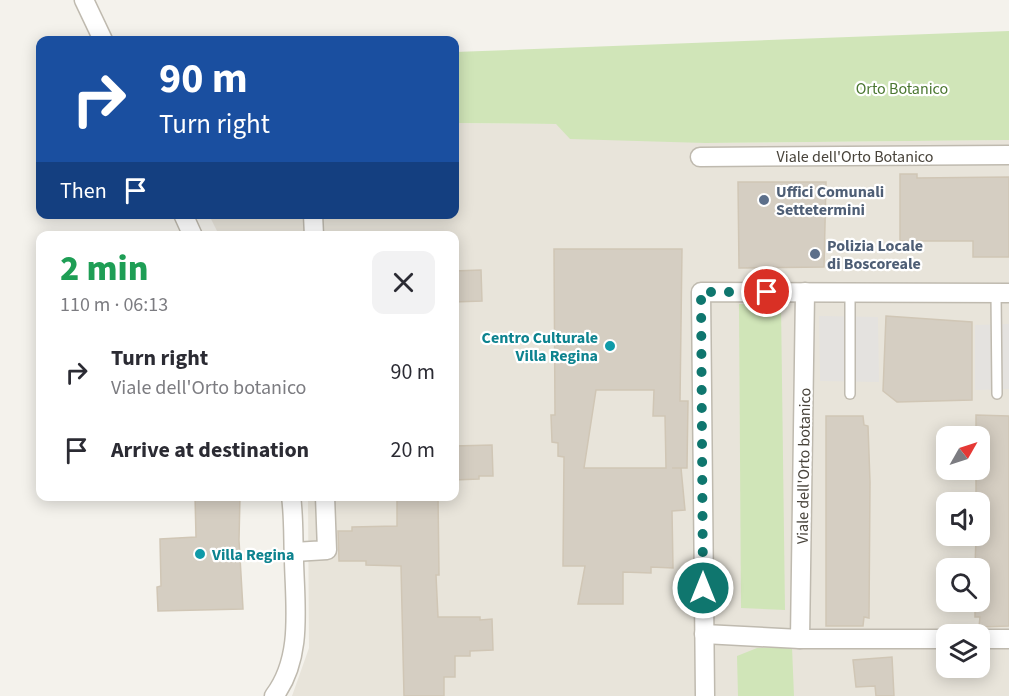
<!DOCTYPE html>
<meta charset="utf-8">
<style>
body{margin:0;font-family:"Source Sans 3",sans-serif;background:#f2f2f3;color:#2b2b33;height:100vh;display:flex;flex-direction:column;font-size:22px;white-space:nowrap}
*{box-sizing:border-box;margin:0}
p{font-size:20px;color:#7c7c81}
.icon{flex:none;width:33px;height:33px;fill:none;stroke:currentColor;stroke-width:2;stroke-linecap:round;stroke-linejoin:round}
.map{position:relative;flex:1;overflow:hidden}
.sheet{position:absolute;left:36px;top:231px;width:423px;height:270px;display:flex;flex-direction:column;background:#fff;border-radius:12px;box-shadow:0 3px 15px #0003}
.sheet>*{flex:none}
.guide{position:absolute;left:36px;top:36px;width:423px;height:183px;border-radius:12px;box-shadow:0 3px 15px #0003;background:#1a4fa0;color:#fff;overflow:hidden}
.needle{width:39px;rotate:51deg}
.buttons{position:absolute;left:936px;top:426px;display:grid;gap:12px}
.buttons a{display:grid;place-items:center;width:54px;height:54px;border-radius:12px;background:#fff;box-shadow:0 3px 15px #0003;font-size:30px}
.pin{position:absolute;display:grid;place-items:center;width:51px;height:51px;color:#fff;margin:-26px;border:3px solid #fff;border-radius:50%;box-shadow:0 2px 6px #0007}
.me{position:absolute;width:66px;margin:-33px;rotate:0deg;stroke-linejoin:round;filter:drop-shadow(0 0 4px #0008)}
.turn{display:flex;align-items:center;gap:21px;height:126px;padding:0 24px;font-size:27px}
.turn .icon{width:78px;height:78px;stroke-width:2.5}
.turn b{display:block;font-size:42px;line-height:51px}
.then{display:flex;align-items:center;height:57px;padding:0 24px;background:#0003;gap:12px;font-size:22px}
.round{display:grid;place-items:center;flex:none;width:63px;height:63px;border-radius:12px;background:#f2f2f3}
.head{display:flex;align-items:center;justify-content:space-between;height:102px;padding:0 24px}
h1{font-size:36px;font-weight:800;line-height:45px;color:#1e9e55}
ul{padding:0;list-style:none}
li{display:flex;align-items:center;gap:18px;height:78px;padding:0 24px}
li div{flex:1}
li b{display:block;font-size:22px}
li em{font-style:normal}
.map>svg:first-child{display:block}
.residential{fill:#e8e4da;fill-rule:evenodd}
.green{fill:#d0e5b8}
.parking{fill:#e4e2df}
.building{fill:#d5cec2;stroke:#d0c6b5;stroke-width:1.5;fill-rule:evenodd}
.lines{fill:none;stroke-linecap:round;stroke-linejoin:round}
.service-casing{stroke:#bfbaaf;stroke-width:12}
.minor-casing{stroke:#bfbaaf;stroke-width:21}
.service{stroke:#fff;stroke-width:9}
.minor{stroke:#fff;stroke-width:18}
.route{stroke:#0f766e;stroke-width:10;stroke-dasharray:0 18}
.service-dot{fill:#5c6f8a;stroke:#fff;stroke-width:2}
.culture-dot{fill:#0f9aa8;stroke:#fff;stroke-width:2}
.labels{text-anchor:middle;stroke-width:4.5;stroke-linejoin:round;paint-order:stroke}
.park-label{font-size:16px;fill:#4b7731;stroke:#fff}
.street-label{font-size:16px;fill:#48433a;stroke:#fff}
.service-label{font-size:16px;font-weight:bold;fill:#4e5e75;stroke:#fff;text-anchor:start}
.culture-label{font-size:16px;font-weight:bold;fill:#0d838f;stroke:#fff;text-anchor:end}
</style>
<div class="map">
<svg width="1009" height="696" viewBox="0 0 1009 696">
<rect width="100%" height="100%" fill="#f4f2ec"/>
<!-- residential -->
<path class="residential" d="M 455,123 L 556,124 L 705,143 L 1009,140 L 1009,696 L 292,696 L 309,648 L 308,497 L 454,496 L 454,236 L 219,235 L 209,215 L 454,214 ZM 946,436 L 980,436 L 980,470 L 946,470 ZM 946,502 L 980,502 L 980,536 L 946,536 ZM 946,568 L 980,568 L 980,602 L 946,602 ZM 946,634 L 980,634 L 980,668 L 946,668 Z"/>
<!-- green -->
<g class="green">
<polygon points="1009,31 1009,140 705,143 570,139 556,124 455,123 455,52"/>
<polygon points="739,304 781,305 785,610 741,608"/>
<polygon points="792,647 794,696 738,696 737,656 757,648"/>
</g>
<!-- parking -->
<g class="parking">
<polygon points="819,316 878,317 879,382 820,381"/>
<polygon points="1009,324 1009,389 975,390 975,325"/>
</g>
<!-- building -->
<g class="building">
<polygon points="900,174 917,174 917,178 1009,177 1009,257 973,257 973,241 900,241"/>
<polygon points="738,182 826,182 824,267 739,268"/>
<path d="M 554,249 L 682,249 L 680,401 L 688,401 L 687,468 L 672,468 L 681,468 L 685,510 L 672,511 L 673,568 L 651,567 L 651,573 L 623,572 L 623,604 L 578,604 L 585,566 L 563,566 L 564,457 L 558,456 L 558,443 L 552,442 L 551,415 L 555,415 ZM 596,390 L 654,390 L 653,416 L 665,416 L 666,468 L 584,468 Z"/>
<polygon points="481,270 482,301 454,302 454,271"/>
<polygon points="886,316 972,322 972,400 897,402 883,391"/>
<polygon points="976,415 1009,416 1009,626 979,627 980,617 975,617 975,602 980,602 980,568 975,568 976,536 980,536 980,502 976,502 976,470 980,470 980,436 976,436"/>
<polygon points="826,416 863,416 864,425 868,426 870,482 869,618 864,617 863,626 826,626"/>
<polygon points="492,445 493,476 479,476 479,479 454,480 454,446"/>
<polygon points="195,496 240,496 239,540 243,609 158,611 157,587 161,586 160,539 196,537"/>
<polygon points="397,496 438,496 439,575 436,575 438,617 480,617 480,620 492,619 493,650 470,651 470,656 455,656 455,677 444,677 444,696 404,696 401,566 366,565 366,561 339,561 338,531 352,531 352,527 397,526"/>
<polygon points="892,657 894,696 876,696 875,686 856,687 853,660"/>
</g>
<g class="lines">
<defs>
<g id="service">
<polyline points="850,293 850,394"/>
<polyline points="996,293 997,394"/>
</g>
<g id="minor">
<polyline points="84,0 103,40"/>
<polyline points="700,157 1009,155"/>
<polyline points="183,214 193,236"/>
<polyline points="313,214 314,236"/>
<polyline points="294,552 327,550 325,496"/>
<polyline points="704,634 800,639 805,292"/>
<polyline points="800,639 946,639"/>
<polyline points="980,639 1009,639"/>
<path d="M 274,696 C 303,658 295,606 294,561 C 293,540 294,518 291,496"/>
<polyline points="705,696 701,292 1009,293"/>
</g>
</defs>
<!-- service casing -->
<use href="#service" class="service-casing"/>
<!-- minor casing -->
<use href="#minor" class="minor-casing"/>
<!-- service -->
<use href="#service" class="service"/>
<!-- minor -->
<use href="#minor" class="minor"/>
</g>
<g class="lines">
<!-- route -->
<polyline class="route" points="703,588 701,292 767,292"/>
</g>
<!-- markers -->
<g class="service-dot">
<circle cx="764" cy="200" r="6"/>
<circle cx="815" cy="254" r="6"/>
</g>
<g class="culture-dot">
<circle cx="610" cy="346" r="6"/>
<circle cx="200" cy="554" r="6"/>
</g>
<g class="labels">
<!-- park labels -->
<g class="park-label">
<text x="902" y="94">Orto Botanico</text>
</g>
<!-- street labels -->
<g class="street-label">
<text x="855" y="162">Viale dell'Orto Botanico</text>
<text transform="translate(803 466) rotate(-89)" y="6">Viale dell'Orto botanico</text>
</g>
<!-- service labels -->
<g class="service-label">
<text x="776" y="197">Uffici Comunali<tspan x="776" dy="18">Settetermini</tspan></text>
<text x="827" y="251">Polizia Locale<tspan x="827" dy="18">di Boscoreale</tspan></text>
</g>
<!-- culture labels -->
<g class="culture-label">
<text x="598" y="343">Centro Culturale<tspan x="598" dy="18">Villa Regina</tspan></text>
<text x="212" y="560" text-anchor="start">Villa Regina</text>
</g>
</g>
</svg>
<div class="buttons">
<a><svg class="needle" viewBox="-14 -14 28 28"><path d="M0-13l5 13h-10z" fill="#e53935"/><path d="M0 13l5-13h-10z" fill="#7c7c81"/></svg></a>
<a><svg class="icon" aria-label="sound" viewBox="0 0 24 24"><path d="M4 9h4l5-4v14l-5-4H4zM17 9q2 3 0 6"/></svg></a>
<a><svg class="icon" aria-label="search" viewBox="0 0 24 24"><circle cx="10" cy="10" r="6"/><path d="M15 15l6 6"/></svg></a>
<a><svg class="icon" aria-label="layers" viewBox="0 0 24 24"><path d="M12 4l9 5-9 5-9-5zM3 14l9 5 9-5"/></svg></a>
</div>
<div class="pin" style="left:767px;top:292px;background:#d93025"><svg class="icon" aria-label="arrive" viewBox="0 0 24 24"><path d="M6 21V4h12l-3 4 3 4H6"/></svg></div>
<svg class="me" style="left:703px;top:588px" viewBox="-20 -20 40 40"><circle r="17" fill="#0f766e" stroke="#fff" stroke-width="3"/><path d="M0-11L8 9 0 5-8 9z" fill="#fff"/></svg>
<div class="guide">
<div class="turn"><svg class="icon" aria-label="right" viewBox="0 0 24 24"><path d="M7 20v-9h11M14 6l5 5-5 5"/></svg><div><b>90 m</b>Turn right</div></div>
<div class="then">Then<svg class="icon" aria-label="arrive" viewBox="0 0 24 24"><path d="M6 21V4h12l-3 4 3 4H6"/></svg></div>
</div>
<section class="sheet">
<div class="head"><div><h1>2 min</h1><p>110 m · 06:13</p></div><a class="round"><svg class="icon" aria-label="close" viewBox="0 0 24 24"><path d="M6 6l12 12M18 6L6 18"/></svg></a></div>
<ul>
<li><svg class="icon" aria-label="right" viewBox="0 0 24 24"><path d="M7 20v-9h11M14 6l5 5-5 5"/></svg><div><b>Turn right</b><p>Viale dell'Orto botanico</p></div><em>90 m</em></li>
<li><svg class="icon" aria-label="arrive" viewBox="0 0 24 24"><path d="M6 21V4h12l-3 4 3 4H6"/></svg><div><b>Arrive at destination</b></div><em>20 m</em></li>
</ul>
</section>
</div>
